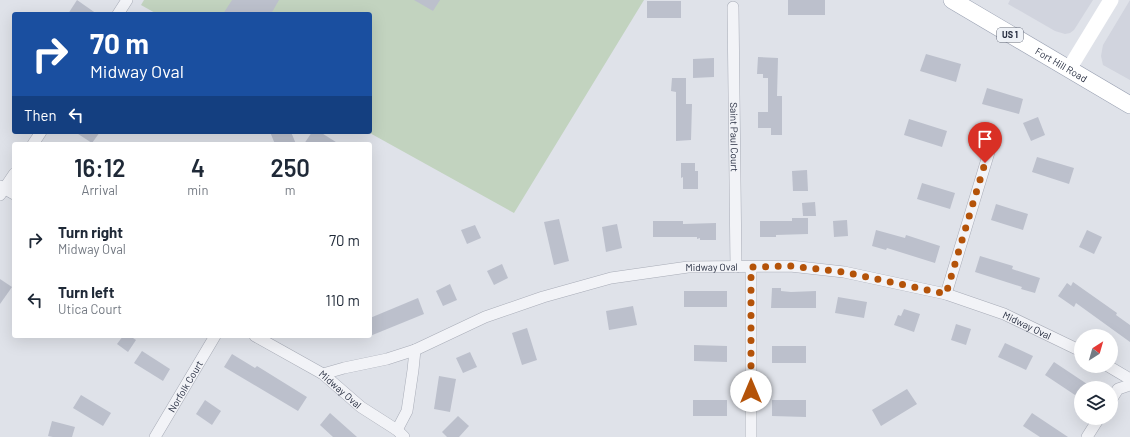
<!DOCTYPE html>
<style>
body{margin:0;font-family:Barlow,sans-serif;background:#f6f6f7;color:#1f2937;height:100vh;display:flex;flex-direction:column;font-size:15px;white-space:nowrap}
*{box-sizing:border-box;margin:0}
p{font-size:13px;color:#747a83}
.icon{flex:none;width:22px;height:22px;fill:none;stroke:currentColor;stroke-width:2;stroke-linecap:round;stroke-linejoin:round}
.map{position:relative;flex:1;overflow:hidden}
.side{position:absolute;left:12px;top:142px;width:360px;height:196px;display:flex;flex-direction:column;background:#fff;border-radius:4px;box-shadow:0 4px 16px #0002}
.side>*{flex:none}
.banner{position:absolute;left:12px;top:12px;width:360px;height:122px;border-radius:4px;box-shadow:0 4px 16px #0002;background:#1a4fa0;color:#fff;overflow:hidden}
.needle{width:26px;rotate:37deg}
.tools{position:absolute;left:1074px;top:329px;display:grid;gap:8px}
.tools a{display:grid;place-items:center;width:44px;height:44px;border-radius:50%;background:#fff;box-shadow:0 4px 16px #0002;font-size:20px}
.pin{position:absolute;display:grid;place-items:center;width:34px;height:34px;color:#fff;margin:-41px -17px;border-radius:50% 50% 50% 0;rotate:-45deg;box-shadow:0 0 4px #0007}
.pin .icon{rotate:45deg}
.me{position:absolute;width:44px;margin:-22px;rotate:0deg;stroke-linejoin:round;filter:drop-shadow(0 0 3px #0008)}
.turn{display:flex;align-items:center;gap:14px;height:84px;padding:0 12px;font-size:18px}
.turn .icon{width:52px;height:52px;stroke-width:2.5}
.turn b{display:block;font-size:28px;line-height:34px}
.then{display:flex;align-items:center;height:38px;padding:0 12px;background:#0003;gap:8px;font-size:15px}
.eta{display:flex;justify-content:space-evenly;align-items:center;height:68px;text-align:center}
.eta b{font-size:24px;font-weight:600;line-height:28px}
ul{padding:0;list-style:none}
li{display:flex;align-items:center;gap:12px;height:60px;padding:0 12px}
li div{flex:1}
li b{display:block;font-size:15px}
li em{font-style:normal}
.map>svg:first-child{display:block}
.built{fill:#d1d4de}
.green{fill:#c2d3bf}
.building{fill:#bcc0cc}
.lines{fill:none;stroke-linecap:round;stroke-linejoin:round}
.street-casing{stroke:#a8acb7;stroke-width:12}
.primary-casing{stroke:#9da4b5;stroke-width:18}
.street{stroke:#f2f3f7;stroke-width:11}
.secondary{stroke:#fff;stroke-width:15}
.primary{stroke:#fff;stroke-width:17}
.route{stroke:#b45309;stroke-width:7;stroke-dasharray:0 12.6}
.labels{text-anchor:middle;stroke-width:3;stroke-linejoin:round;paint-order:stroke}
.shield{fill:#eef1f6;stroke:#636877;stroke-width:1}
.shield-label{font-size:9px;font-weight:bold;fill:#272e41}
.street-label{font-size:10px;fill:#272e41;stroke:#eef1f6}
</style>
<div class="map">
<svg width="1130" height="437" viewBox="0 0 1130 437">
<rect width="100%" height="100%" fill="#dfe2e9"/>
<!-- built -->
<g class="built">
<polygon points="1010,0 1093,0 1074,30 1070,33 1065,34 1055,31 1008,4"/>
<polygon points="1130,0 1130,80 1103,65 1101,56 1103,45"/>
</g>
<!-- green -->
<polygon class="green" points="144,0 644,0 514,213 368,132 370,132 370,14 157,14 141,5"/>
<!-- building -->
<g class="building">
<polygon points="77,0 97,14 68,14"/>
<polygon points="232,0 279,0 271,14 223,14"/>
<polygon points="414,0 440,0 433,11"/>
<rect x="788" y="0" width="37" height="15"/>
<rect x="647" y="1" width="34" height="17"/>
<polygon points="926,54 961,64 956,82 920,71"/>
<polygon points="758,57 778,58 777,96 782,96 782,135 771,135 771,128 758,128 758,112 768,112 768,78 763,78 763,74 757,74"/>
<polygon points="714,58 714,77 693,78 693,59"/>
<polygon points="672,78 686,78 686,104 692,104 691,140 676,141 676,92 671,91"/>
<polygon points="987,88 1023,99 1019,114 982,104"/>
<polygon points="1038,117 1045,135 1031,141 1023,123"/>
<polygon points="909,119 947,131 942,147 904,135"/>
<polygon points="75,132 100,132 92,143"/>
<polygon points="270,132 291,132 296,144 275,144"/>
<polygon points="312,132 320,132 339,144 304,144"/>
<polygon points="1037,157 1074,168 1069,184 1032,172"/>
<polygon points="681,163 695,163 695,171 698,171 698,189 683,189 683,177 681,178"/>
<polygon points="807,170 808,191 793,191 792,171"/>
<polygon points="922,183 955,193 950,209 917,199"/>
<polygon points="815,202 816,216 803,216 802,203"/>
<polygon points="996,204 1028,214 1023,230 991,220"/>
<polygon points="792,218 808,218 808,234 776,235 776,237 760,237 760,221 792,221"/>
<polygon points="559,219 569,261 554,265 544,222"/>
<polygon points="847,220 848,236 834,237 833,221"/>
<polygon points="653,221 683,221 683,224 716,223 716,240 700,240 700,238 697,239 697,237 653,237"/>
<polygon points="617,224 622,248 606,252 602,227"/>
<polygon points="475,225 481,238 467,244 461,230"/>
<polygon points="876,230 905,238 906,235 940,246 935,263 887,248 886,250 872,246"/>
<polygon points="1087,230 1102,237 1094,254 1079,247"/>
<polygon points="980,256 1013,266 1012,269 1040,278 1035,293 1021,289 1022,287 975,272"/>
<polygon points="502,264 508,278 494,285 487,271"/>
<polygon points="0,279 12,287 0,304"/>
<polygon points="1073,282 1117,313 1116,315 1130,325 1130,342 1076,303 1074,307 1058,296 1067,283 1071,286"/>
<polygon points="450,284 457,300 443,306 436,291"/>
<polygon points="772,288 781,288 781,291 791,292 816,291 816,308 771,308"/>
<rect x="684" y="291" width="43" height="16"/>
<polygon points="838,297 867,302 864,318 835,313"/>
<polygon points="418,298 424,314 370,336 370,318"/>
<polygon points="633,306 637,325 609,330 606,311"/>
<polygon points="904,309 920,314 914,332 894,325 898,315 901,316"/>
<polygon points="956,324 971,329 966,345 951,340"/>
<polygon points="527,328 537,360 522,365 512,333"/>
<polygon points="123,336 130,336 136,340 128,352 117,344"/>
<polygon points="1005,343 1033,356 1026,370 998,357"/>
<polygon points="694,345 727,346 727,362 694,361"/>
<rect x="772" y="346" width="34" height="17"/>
<polygon points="142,351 170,369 163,381 134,363"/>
<polygon points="470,352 477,367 463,373 456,358"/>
<polygon points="232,354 255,368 257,366 307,397 298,411 224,367"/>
<polygon points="1054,362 1093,388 1081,388 1081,399 1045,375"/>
<polygon points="439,376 456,379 450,412 434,409"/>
<polygon points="907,389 917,404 881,426 872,410"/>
<polygon points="81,395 111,413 103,426 73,408"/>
<polygon points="205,400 221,411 212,425 196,414"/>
<rect x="693" y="400" width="34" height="16"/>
<polygon points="772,400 806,400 806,417 772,416"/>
<polygon points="330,413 357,437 333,437 320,425"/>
<polygon points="1032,413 1068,437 1040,437 1023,426"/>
<polygon points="458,416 469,426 459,437 447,437 442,432"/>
<polygon points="52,421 75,427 72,437 53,437 48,436"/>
</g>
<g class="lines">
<defs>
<g id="street">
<path id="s1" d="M 733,7 L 736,267"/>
<polyline points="118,14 127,0"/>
<polyline points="33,144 41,132"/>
<polyline points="0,186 14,194"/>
<polyline points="0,195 14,174"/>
<polyline points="946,294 990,149"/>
<path id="s2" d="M 255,336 L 323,374 L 361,407 L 397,430 L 404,437"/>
<polyline points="1108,366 1130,379"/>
<path id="s3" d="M 323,374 L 344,368 L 387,359 L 415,350 L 485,317 L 543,297 L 611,278 L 688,267 L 790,266 L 844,272 L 946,294 L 1004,314 L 1081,351"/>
<polyline points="1111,400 1118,389 1130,385"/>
<polyline points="397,430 407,411 413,370 415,350"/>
<path id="s4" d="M 155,437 L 215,336"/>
<polyline points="751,437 751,267"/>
<polyline points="1087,437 1099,418"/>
</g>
<g id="primary">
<path id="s5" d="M 952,0 L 1130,105"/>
</g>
</defs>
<!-- street casing -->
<use href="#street" class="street-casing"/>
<!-- primary casing -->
<use href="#primary" class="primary-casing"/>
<!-- street -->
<use href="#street" class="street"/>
<!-- secondary -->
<polyline class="secondary" points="1069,69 1111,0"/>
<!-- primary -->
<use href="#primary" class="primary"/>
</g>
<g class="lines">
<!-- route -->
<polyline class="route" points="751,391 751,267 790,266 844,272 946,294 985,163"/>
</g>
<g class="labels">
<!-- shield labels -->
<rect class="shield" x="997" y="28" width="26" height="14" rx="3"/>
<g class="shield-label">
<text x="1010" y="38">US 1</text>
</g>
<!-- street labels -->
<g class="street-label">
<text dy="4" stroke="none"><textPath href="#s5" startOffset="127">Fort Hill Road</textPath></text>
<text dy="4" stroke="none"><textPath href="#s1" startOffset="130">Saint Paul Court</textPath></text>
<text dy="4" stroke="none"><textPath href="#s3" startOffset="406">Midway Oval</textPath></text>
<text dy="4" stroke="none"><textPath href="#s3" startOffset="730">Midway Oval</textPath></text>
<text dy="4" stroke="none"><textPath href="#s4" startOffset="59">Norfolk Court</textPath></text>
<text dy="4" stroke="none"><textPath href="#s2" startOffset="101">Midway Oval</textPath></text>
</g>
</g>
</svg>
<div class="tools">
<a><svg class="needle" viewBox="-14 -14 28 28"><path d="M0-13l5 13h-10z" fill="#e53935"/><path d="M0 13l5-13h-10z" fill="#747a83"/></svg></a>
<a><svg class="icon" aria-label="layers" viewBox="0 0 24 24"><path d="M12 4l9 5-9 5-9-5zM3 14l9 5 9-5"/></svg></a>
</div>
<div class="pin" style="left:985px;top:163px;background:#d93025"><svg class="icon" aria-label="arrive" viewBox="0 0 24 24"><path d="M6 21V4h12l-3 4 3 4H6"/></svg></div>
<svg class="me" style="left:751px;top:391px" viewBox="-20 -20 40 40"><circle r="19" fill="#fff"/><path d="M0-13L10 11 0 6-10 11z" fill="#b45309"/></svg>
<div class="banner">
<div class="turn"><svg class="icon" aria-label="right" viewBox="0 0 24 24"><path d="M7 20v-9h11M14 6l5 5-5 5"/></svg><div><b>70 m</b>Midway Oval</div></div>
<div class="then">Then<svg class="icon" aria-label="left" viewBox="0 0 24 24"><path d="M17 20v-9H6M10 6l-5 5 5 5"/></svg></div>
</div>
<section class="side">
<div class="eta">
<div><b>16:12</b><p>Arrival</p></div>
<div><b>4</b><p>min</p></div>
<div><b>250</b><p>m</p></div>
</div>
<ul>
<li><svg class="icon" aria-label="right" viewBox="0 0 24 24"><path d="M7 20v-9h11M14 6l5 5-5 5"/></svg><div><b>Turn right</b><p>Midway Oval</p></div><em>70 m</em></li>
<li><svg class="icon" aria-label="left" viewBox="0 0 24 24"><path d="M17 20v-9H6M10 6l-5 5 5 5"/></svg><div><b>Turn left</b><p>Utica Court</p></div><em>110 m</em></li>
</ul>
</section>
</div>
